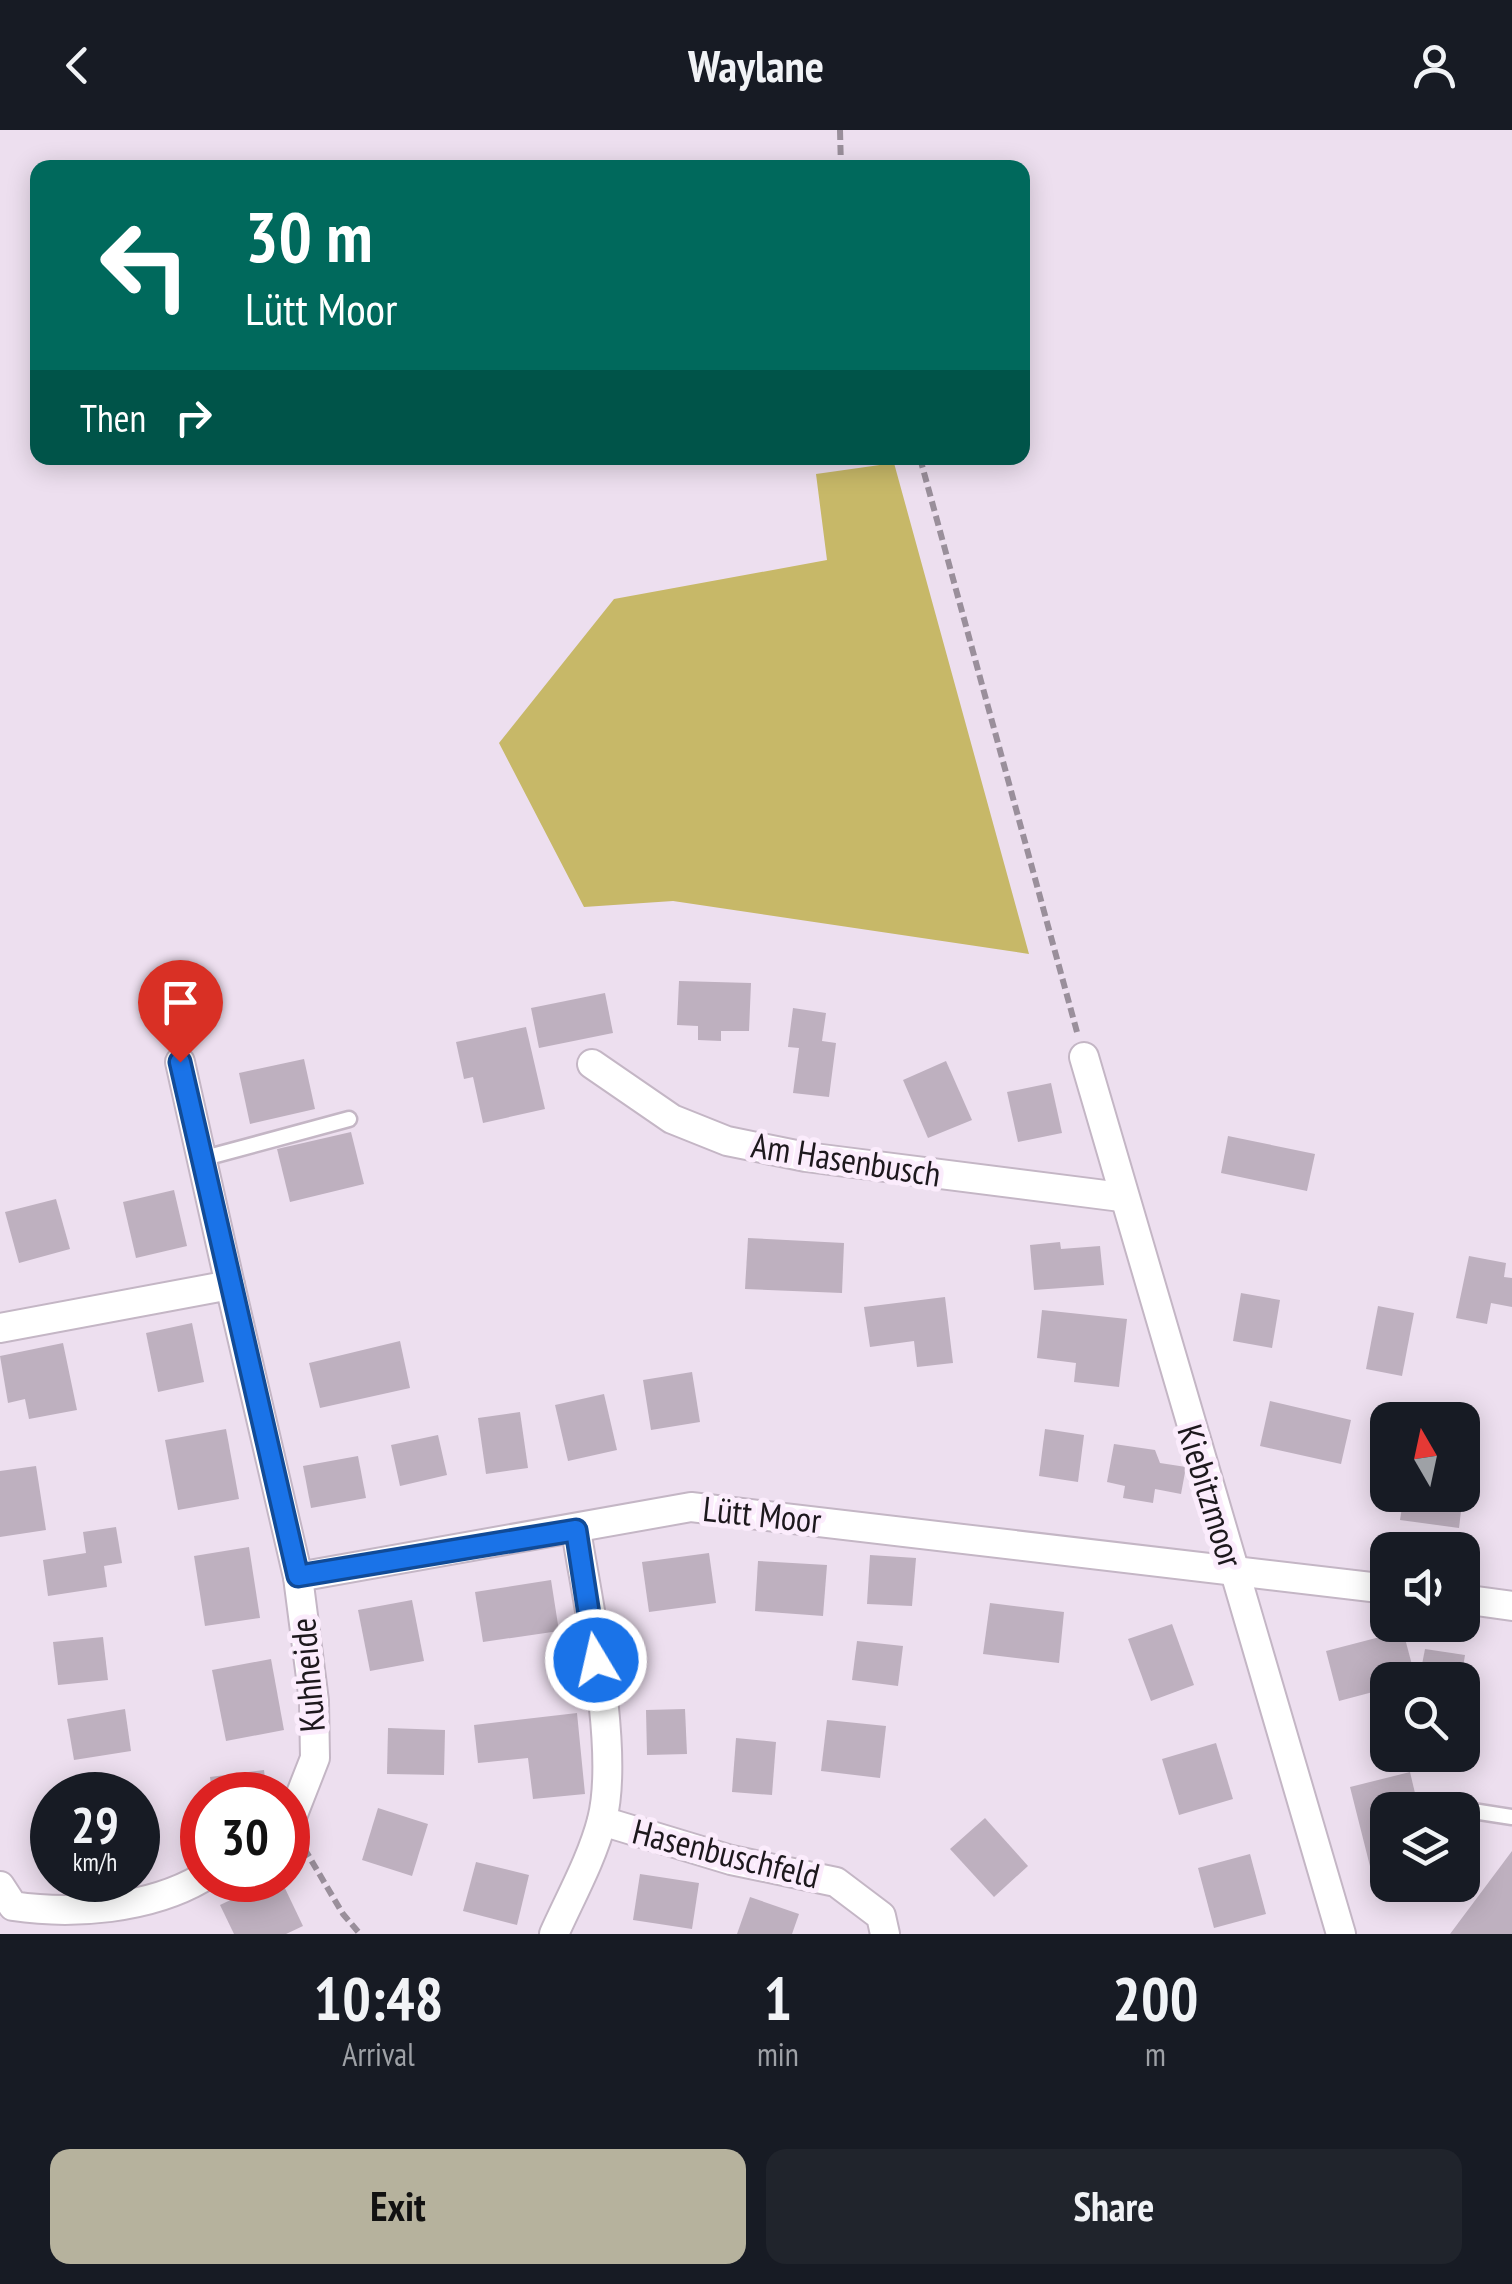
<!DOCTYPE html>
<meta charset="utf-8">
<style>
body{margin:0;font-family:"PT Sans Narrow",sans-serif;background:#20242c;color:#f1f3f6;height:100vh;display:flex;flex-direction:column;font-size:38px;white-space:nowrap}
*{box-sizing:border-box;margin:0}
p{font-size:32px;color:#9ea1a6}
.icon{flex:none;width:55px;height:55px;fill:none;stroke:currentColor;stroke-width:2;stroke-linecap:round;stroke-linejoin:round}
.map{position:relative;height:1804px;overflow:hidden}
.drawer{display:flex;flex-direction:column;background:#171b24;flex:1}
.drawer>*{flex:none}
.banner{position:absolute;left:30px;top:30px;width:1000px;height:305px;border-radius:20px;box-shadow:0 5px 25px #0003;background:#00695c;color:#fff;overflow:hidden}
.needle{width:65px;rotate:351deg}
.controls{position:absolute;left:1370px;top:1272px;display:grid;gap:20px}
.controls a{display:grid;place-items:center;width:110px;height:110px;border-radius:20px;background:#171b24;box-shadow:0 5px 25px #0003;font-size:50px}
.speed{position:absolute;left:30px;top:1642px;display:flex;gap:20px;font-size:50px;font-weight:700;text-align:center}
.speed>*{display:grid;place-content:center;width:130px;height:130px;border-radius:50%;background:#171b24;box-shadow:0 5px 25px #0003;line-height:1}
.speed small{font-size:25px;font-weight:400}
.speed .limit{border:15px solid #d22;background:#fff;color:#111}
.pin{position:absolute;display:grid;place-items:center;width:85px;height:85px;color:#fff;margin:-102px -42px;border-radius:50% 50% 50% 0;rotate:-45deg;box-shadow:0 0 10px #0007}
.pin .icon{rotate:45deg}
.me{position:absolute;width:110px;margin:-55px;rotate:351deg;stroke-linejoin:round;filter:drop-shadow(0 0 8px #0008)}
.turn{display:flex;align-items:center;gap:35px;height:210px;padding:0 50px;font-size:45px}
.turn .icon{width:130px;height:130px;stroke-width:2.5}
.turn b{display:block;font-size:70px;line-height:85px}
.then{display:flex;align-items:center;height:95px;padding:0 50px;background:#0003;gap:20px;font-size:38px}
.eta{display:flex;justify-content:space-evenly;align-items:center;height:170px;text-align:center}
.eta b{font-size:60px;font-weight:800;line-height:70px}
.action{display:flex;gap:20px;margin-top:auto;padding:20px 50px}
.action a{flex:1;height:115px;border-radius:20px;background:#b6b29d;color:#111;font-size:40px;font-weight:800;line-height:115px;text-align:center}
.action a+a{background:#20242c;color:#f1f3f6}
header{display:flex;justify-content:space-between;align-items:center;height:130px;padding:0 50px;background:#171b24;font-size:45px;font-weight:800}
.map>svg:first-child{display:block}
.forest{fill:#c7b868}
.building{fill:#beb0bf}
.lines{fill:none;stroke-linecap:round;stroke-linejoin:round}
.service-casing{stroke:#c4b6c5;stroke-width:19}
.minor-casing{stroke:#c4b6c5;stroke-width:32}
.path{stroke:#9a8f9b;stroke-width:6;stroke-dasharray:10 5;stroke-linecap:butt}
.service{stroke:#fff;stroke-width:14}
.minor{stroke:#fff;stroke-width:28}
.route-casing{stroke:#114b97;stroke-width:25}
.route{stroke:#1a73e8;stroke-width:18}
.labels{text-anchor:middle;stroke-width:10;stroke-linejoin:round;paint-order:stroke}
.street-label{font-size:35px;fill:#1d181d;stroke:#fbecfc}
</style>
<header><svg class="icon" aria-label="back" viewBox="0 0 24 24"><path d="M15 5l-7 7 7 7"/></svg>Waylane<svg class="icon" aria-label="person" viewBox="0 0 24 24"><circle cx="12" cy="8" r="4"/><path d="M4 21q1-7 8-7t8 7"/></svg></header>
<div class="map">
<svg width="1512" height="1804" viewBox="0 0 1512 1804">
<rect width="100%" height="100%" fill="#eddfef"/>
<!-- forest -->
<polygon class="forest" points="894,333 1029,824 673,771 584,777 499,613 614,469 827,430 816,344"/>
<!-- building -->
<g class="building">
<polygon points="679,851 751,853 749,901 721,901 721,911 698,910 698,896 677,895"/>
<polygon points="605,863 613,903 539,918 531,878"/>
<polygon points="793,878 826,883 822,911 836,913 829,967 793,963 799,918 788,917"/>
<polygon points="526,897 545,979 483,993 473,947 464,949 456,912"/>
<polygon points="304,929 315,979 250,994 239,943"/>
<polygon points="946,931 972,990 928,1008 903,950"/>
<polygon points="1051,953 1062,1003 1018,1012 1007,962"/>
<polygon points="351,1002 364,1054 290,1072 277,1019"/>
<polygon points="1228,1006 1315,1024 1307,1061 1221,1043"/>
<polygon points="174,1060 187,1116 136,1128 123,1072"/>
<polygon points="56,1069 70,1119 19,1133 5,1082"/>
<polygon points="748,1108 844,1113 842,1163 745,1159"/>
<polygon points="1060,1112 1061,1119 1100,1116 1104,1155 1034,1160 1030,1115"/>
<polygon points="1469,1126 1506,1133 1504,1147 1512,1148 1512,1177 1491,1173 1487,1194 1456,1188"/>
<polygon points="1241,1163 1280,1170 1272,1218 1233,1211"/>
<polygon points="945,1167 953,1233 917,1237 914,1211 870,1217 864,1177"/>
<polygon points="1378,1176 1414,1183 1402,1246 1366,1239"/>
<polygon points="1042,1180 1127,1189 1119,1257 1074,1252 1076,1233 1037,1228"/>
<polygon points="192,1193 204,1252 158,1262 146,1203"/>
<polygon points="400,1211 410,1258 320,1278 309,1233"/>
<polygon points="63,1213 77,1280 29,1289 25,1269 8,1273 0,1226"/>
<polygon points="692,1242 700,1292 651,1300 643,1250"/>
<polygon points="604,1264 617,1320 568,1331 555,1275"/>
<polygon points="1270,1271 1351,1290 1341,1334 1260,1316"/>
<polygon points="520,1282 528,1338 486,1344 478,1288"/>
<polygon points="226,1299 239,1369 178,1380 165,1310"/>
<polygon points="1045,1299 1084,1305 1078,1352 1039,1346"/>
<polygon points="438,1305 447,1345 400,1356 391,1315"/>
<polygon points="1114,1314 1155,1320 1160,1333 1186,1337 1181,1364 1155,1359 1153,1373 1123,1368 1125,1356 1107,1352"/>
<polygon points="358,1326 366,1368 311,1378 303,1336"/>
<polygon points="36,1336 46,1400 0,1407 0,1341"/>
<polygon points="1404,1365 1463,1365 1459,1398 1400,1390"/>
<polygon points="116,1397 122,1433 104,1436 107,1457 48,1466 43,1430 86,1423 83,1402"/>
<polygon points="249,1417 260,1488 205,1496 194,1426"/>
<polygon points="709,1423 716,1473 649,1482 642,1432"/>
<polygon points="870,1425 916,1428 912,1476 867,1474"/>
<polygon points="758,1431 827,1435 823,1486 755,1481"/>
<polygon points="551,1450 559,1501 483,1512 475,1462"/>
<polygon points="412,1470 424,1531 370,1541 358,1480"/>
<polygon points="990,1473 1064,1482 1059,1533 983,1524"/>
<polygon points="1172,1494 1194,1555 1151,1571 1128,1509"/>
<polygon points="1403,1501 1416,1550 1388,1550 1388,1558 1339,1571 1326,1521"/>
<polygon points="103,1507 108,1550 58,1555 53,1512"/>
<polygon points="857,1511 903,1516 898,1556 852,1550"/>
<polygon points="1425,1519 1465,1525 1461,1550 1419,1550"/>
<polygon points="271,1529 284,1600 226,1611 212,1540"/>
<polygon points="125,1579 131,1621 74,1630 67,1589"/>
<polygon points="685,1579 687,1624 647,1625 646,1580"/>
<polygon points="577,1583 585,1664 533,1669 528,1628 478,1633 474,1595"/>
<polygon points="827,1590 886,1596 880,1648 821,1641"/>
<polygon points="388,1598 445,1600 444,1645 387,1644"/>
<polygon points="736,1608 776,1612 772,1665 732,1662"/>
<polygon points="1216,1613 1233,1669 1179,1685 1162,1629"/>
<polygon points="264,1640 267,1665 212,1665 210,1647"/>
<polygon points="1410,1642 1419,1680 1388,1680 1388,1755 1407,1756 1377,1764 1350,1657"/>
<polygon points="378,1678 428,1694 412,1746 362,1730"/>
<polygon points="985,1688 1028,1736 994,1767 950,1719"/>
<polygon points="1512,1721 1512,1804 1450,1804"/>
<polygon points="1250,1724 1266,1784 1214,1798 1198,1738"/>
<polygon points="476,1732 529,1745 517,1795 463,1781"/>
<polygon points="640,1744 699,1753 692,1799 633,1790"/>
<polygon points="272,1750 281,1750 303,1796 286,1804 234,1804 220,1775"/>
<polygon points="750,1767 799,1784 792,1804 737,1804"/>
</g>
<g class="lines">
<defs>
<g id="service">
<polyline points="201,1029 349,989"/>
<polyline points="1460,1679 1512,1687"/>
</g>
<g id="minor">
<polyline points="1084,927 1341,1804"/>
<polyline points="180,932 230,1155"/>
<polyline points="592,934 672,989 727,1011 806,1027 1121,1067"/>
<polyline points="0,1198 230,1155 298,1447 314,1571 315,1628 288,1697"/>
<polyline points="298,1447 691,1377 1388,1459"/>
<polyline points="1462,1469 1512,1476"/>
<polyline points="602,1691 731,1730 836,1752 881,1786 885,1804"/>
<path d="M 0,1756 L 13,1776 C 73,1785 149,1779 202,1748"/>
<path d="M 554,1804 C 570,1768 592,1729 602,1690 C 620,1619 588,1475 576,1400"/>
</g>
</defs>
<!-- service casing -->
<use href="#service" class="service-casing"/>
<!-- minor casing -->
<use href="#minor" class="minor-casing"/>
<!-- path -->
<g class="path">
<polyline points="840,0 841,38"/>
<polyline points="920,328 1077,902"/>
<polyline points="304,1718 343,1784 360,1804"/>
</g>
<!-- service -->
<use href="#service" class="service"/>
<!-- minor -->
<use href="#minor" class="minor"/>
</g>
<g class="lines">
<defs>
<polyline id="route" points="180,932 298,1446 576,1400 596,1530"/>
</defs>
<!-- route casing -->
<use href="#route" class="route-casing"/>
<!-- route -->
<use href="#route" class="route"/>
</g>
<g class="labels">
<!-- street labels -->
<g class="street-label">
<text transform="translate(846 1030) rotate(9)" y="12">Am Hasenbusch</text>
<text transform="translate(1210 1366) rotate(73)" y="12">Kiebitzmoor</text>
<text transform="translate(762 1385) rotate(6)" y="12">Lütt Moor</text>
<text transform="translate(308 1545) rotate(-95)" y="12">Kuhheide</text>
<text transform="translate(726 1724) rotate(14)" y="12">Hasenbuschfeld</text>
</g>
</g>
</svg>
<div class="controls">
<a><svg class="needle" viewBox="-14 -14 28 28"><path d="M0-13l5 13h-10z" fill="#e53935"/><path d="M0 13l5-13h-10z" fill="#9ea1a6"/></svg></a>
<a><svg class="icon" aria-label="sound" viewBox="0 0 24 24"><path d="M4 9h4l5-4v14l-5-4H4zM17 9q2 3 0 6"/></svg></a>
<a><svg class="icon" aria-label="search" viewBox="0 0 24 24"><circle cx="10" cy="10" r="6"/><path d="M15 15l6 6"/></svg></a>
<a><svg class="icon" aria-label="layers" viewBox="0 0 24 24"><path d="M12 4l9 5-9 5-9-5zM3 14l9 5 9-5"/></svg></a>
</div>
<div class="speed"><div>29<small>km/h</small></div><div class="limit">30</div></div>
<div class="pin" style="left:180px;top:932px;background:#d93025"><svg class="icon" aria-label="arrive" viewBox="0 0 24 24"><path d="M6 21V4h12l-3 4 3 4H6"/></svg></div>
<svg class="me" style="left:596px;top:1530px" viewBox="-20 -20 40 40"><circle r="17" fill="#1a73e8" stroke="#fff" stroke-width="3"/><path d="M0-11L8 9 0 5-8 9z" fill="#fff"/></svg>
<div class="banner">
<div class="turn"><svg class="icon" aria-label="left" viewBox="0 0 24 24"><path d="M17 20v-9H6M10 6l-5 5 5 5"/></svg><div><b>30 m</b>Lütt Moor</div></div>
<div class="then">Then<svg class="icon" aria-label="right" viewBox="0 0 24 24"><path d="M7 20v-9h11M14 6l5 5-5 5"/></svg></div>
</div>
</div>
<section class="drawer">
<div class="eta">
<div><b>10:48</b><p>Arrival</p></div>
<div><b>1</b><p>min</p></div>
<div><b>200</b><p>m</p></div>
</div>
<div class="action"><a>Exit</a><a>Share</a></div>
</section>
